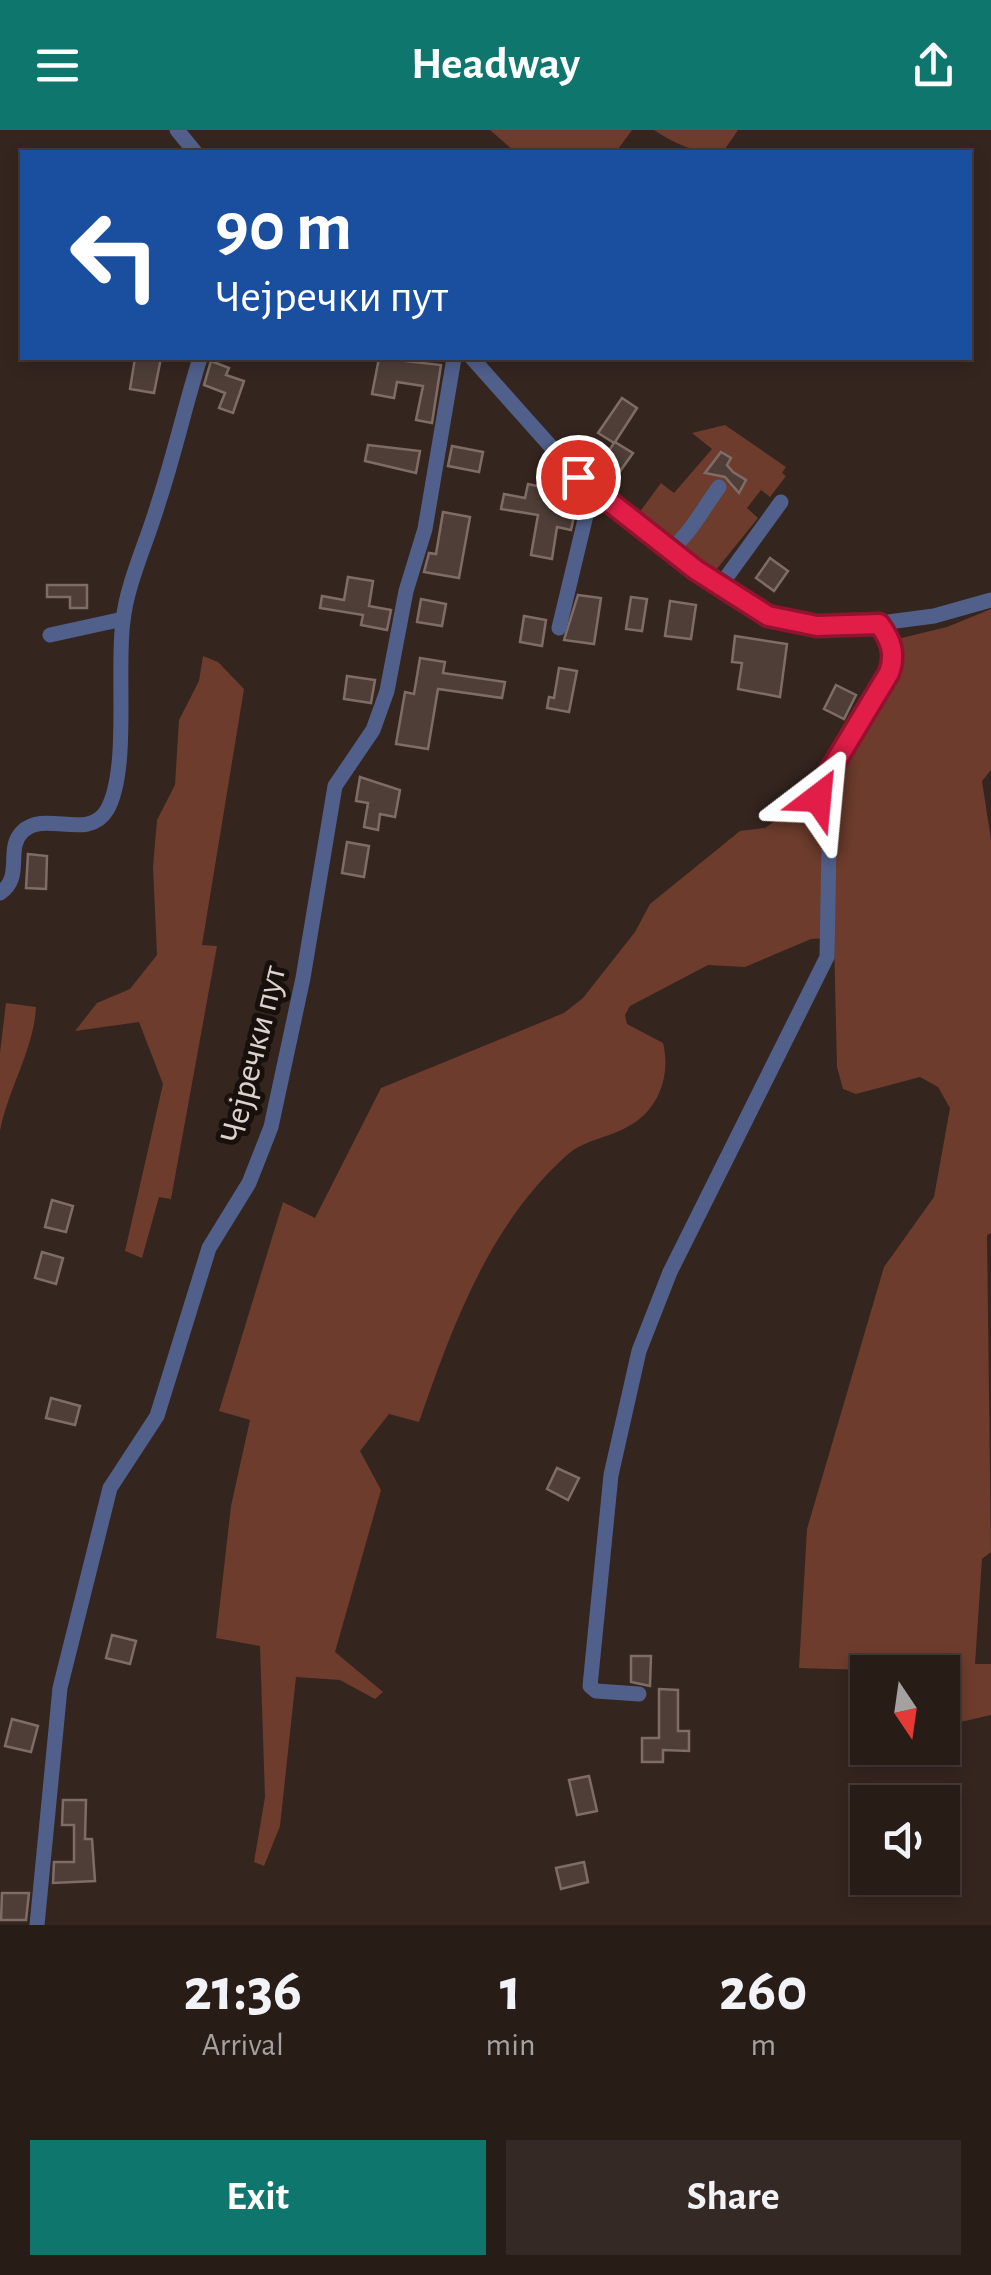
<!DOCTYPE html>
<meta charset="utf-8">
<style>
body{margin:0;font-family:"Alegreya Sans",sans-serif;background:#342924;color:#f1f3f6;height:100vh;display:flex;flex-direction:column;font-size:38px;white-space:nowrap}
*{box-sizing:border-box;margin:0}
p{font-size:32px;color:#a5a1a1}
.icon{flex:none;width:55px;height:55px;fill:none;stroke:currentColor;stroke-width:2;stroke-linecap:round;stroke-linejoin:round}
.map{position:relative;height:1795px;overflow:hidden}
.details{display:flex;flex-direction:column;background:#281c17;flex:1}
.details>*{flex:none}
.hud{position:absolute;left:20px;top:20px;width:952px;height:210px;border-radius:0px;box-shadow:0 5px 15px #0003,0 0 0 2px #443a36;background:#1a4fa0;color:#fff;overflow:hidden}
.needle{width:65px;rotate:167deg}
.controls{position:absolute;left:850px;top:1525px;display:grid;gap:20px}
.controls a{display:grid;place-items:center;width:110px;height:110px;border-radius:0px;background:#281c17;box-shadow:0 5px 15px #0003,0 0 0 2px #443a36;font-size:50px}
.pin{position:absolute;display:grid;place-items:center;width:85px;height:85px;color:#fff;margin:-42px;border:5px solid #fff;border-radius:50%;box-shadow:0 2px 10px #0007}
.me{position:absolute;width:110px;margin:-55px;rotate:29deg;stroke-linejoin:round;filter:drop-shadow(0 0 8px #0008)}
.turn{display:flex;align-items:center;gap:35px;height:210px;padding:0 30px;font-size:45px}
.turn .icon{width:130px;height:130px;stroke-width:2.5}
.turn b{display:block;font-size:70px;line-height:85px}
.eta{display:flex;justify-content:space-evenly;align-items:center;height:170px;text-align:center}
.eta b{font-size:60px;font-weight:700;line-height:70px}
.cta{display:flex;gap:20px;margin-top:auto;padding:20px 30px}
.cta a{flex:1;height:115px;border-radius:0px;background:#0f766e;color:#fff;font-size:40px;font-weight:700;line-height:115px;text-align:center}
.cta a+a{background:#342924;color:#f1f3f6}
header{display:flex;justify-content:space-between;align-items:center;height:130px;padding:0 30px;background:#0f766e;color:#fff;font-size:45px;font-weight:700}
.map>svg:first-child{display:block}
.green{fill:#6d3c2c}
.building{fill:#4f3e38;stroke:#806c66;stroke-width:2.5}
.lines{fill:none;stroke-linecap:round;stroke-linejoin:round}
.minor{stroke:#51608b;stroke-width:15}
.route-casing{stroke:#92132f;stroke-width:25}
.route{stroke:#e11d48;stroke-width:18}
.labels{text-anchor:middle;stroke-width:10;stroke-linejoin:round;paint-order:stroke}
.street-label{font-size:35px;fill:#dcd1cd;stroke:#17100d}
</style>
<header><svg class="icon" aria-label="menu" viewBox="0 0 24 24"><path d="M4 6h16M4 12h16M4 18h16"/></svg>Headway<svg class="icon" aria-label="share" viewBox="0 0 24 24"><path d="M12 15V3M7 8l5-5 5 5M5 13v7h14v-7"/></svg></header>
<div class="map">
<svg width="991" height="1795" viewBox="0 0 991 1795">
<rect width="100%" height="100%" fill="#35251f"/>
<!-- green -->
<g class="green">
<polygon points="490,0 632,0 616,22 515,22"/>
<path d="M 654,0 L 738,0 L 723,22 C 696,23 678,16 654,0 Z"/>
<polygon points="725,295 786,337 782,343 786,346 770,367 761,360 747,378 758,388 712,445 636,387 661,353 674,363 712,319 692,303"/>
<path d="M 991,479 L 991,640 L 982,651 L 991,710 L 991,1103 L 987,1105 L 991,1422 L 982,1429 L 975,1534 L 991,1534 L 991,1585 L 943,1596 L 942,1542 L 799,1538 L 807,1399 L 884,1137 L 934,1067 L 950,978 L 938,957 L 920,947 L 856,964 L 843,959 L 837,937 L 834,808 L 811,809 L 745,837 L 708,835 L 630,876 L 625,885 L 627,894 L 663,913 C 671,945 659,981 627,997 C 608,1008 583,1010 566,1026 C 489,1095 452,1197 419,1292 L 389,1284 L 360,1321 L 381,1360 L 335,1522 L 383,1562 L 375,1569 L 340,1550 L 296,1547 L 280,1696 L 264,1736 L 254,1732 L 265,1667 L 260,1516 L 216,1508 L 231,1376 L 250,1290 L 219,1281 L 283,1072 L 315,1088 L 381,958 L 564,883 L 583,868 L 635,802 L 650,774 L 740,701 L 765,698 L 779,688 L 828,632 L 887,534 L 885,512 L 947,497 Z"/>
<polygon points="203,526 218,532 244,559 202,815 217,816 171,1069 159,1067 142,1128 125,1121 163,954 139,892 75,901 97,873 130,859 157,825 153,737 157,690 175,655 179,590 199,551"/>
<path d="M 6,873 L 36,877 C 34,919 8,959 0,1001 L 0,923 Z"/>
</g>
<!-- building -->
<g class="building">
<polygon points="135,228 161,228 154,263 130,259"/>
<polygon points="379,228 441,235 432,293 416,290 423,256 397,252 394,268 372,264"/>
<polygon points="211,231 229,238 226,245 244,251 233,283 219,278 225,263 204,255"/>
<polygon points="622,268 637,278 615,312 633,323 611,354 595,343 614,313 598,303"/>
<polygon points="368,315 420,321 416,343 365,331"/>
<polygon points="452,316 483,322 479,342 448,336"/>
<polygon points="721,322 731,328 727,335 733,342 746,350 739,363 725,347 705,343"/>
<polygon points="528,354 550,359 547,372 575,382 571,400 557,397 552,429 531,425 538,385 501,379 504,364 525,368"/>
<polygon points="443,382 470,387 459,448 424,442 429,423 436,424"/>
<polygon points="770,428 788,441 774,461 756,448"/>
<polygon points="348,447 373,451 369,476 391,480 387,500 361,495 363,485 320,478 322,466 344,470"/>
<polygon points="47,455 87,455 87,478 70,478 70,467 47,467"/>
<polygon points="578,465 601,468 594,514 564,510"/>
<polygon points="631,467 647,469 642,501 626,499"/>
<polygon points="421,469 446,474 442,496 417,492"/>
<polygon points="670,471 696,475 691,509 665,506"/>
<polygon points="524,486 546,490 542,516 520,512"/>
<polygon points="735,506 787,514 780,567 738,559 742,533 732,532"/>
<polygon points="420,528 445,532 443,543 505,552 502,568 438,559 428,619 396,614 405,562 414,564"/>
<polygon points="559,538 577,541 569,582 547,578 549,567 554,568"/>
<polygon points="347,546 375,550 371,573 344,569"/>
<polygon points="836,555 856,565 844,589 824,579"/>
<polygon points="360,647 400,660 395,687 380,684 378,700 364,697 368,673 356,671"/>
<polygon points="347,712 369,716 364,747 342,743"/>
<polygon points="28,724 47,726 46,759 26,758"/>
<polygon points="52,1070 73,1076 66,1102 45,1097"/>
<polygon points="42,1122 63,1128 56,1154 35,1148"/>
<polygon points="51,1268 80,1276 75,1295 46,1288"/>
<polygon points="557,1338 579,1348 568,1370 547,1359"/>
<polygon points="112,1505 136,1511 130,1534 106,1528"/>
<polygon points="631,1526 651,1526 650,1556 631,1552"/>
<polygon points="659,1559 678,1560 678,1601 689,1601 689,1621 663,1620 663,1632 642,1632 642,1608 659,1608"/>
<polygon points="12,1589 38,1596 31,1622 5,1616"/>
<polygon points="589,1646 597,1681 577,1685 569,1650"/>
<polygon points="63,1670 86,1670 85,1709 92,1709 95,1751 53,1753 54,1732 74,1732 74,1695 62,1695"/>
<polygon points="584,1732 588,1752 561,1759 556,1738"/>
<polygon points="2,1763 29,1763 26,1790 1,1790"/>
</g>
<g class="lines">
<!-- minor -->
<g class="minor">
<polyline points="177,0 195,22"/>
<polyline points="472,228 578,347 734,468 768,486 799,494 850,497 934,486 991,470"/>
<path d="M 671,420 C 695,397 700,383 719,357"/>
<polyline points="720,456 781,372"/>
<polyline points="559,498 588,377 597,363"/>
<polyline points="50,505 123,489"/>
<path d="M 0,763 C 24,747 5,719 22,702 C 45,679 88,712 107,680 C 130,640 116,540 123,491 C 127,453 147,412 158,374 C 174,326 185,276 200,228"/>
<polyline points="639,1564 596,1561 590,1556 611,1345 639,1221 670,1142 827,827 829,714 819,659 889,543 893,522 879,494"/>
<polyline points="37,1795 60,1558 110,1358 157,1286 209,1118 249,1053 271,997 303,848 335,656 373,600 387,561 406,461 425,399 454,228"/>
</g>
</g>
<g class="lines">
<defs>
<path id="route" d="M 578,347 L 696,440 L 768,486 L 817,496 L 879,494 C 891,510 896,524 889,543 L 819,659 L 818,668"/>
</defs>
<!-- route casing -->
<use href="#route" class="route-casing"/>
<!-- route -->
<use href="#route" class="route"/>
</g>
<g class="labels">
<!-- street labels -->
<g class="street-label">
<text transform="translate(252 924) rotate(-76)" y="12">Чејречки пут</text>
</g>
</g>
</svg>
<div class="controls">
<a><svg class="needle" viewBox="-14 -14 28 28"><path d="M0-13l5 13h-10z" fill="#e53935"/><path d="M0 13l5-13h-10z" fill="#a5a1a1"/></svg></a>
<a><svg class="icon" aria-label="sound" viewBox="0 0 24 24"><path d="M4 9h4l5-4v14l-5-4H4zM17 9q2 3 0 6"/></svg></a>
</div>
<div class="pin" style="left:578px;top:347px;background:#d93025"><svg class="icon" aria-label="arrive" viewBox="0 0 24 24"><path d="M6 21V4h12l-3 4 3 4H6"/></svg></div>
<svg class="me" style="left:818px;top:668px" viewBox="-20 -20 40 40"><path d="M0-17L14 15 0 8-14 15z" fill="#e11d48" stroke="#fff" stroke-width="4"/></svg>
<div class="hud">
<div class="turn"><svg class="icon" aria-label="left" viewBox="0 0 24 24"><path d="M17 20v-9H6M10 6l-5 5 5 5"/></svg><div><b>90 m</b>Чејречки пут</div></div>
</div>
</div>
<section class="details">
<div class="eta">
<div><b>21:36</b><p>Arrival</p></div>
<div><b>1</b><p>min</p></div>
<div><b>260</b><p>m</p></div>
</div>
<div class="cta"><a>Exit</a><a>Share</a></div>
</section>
